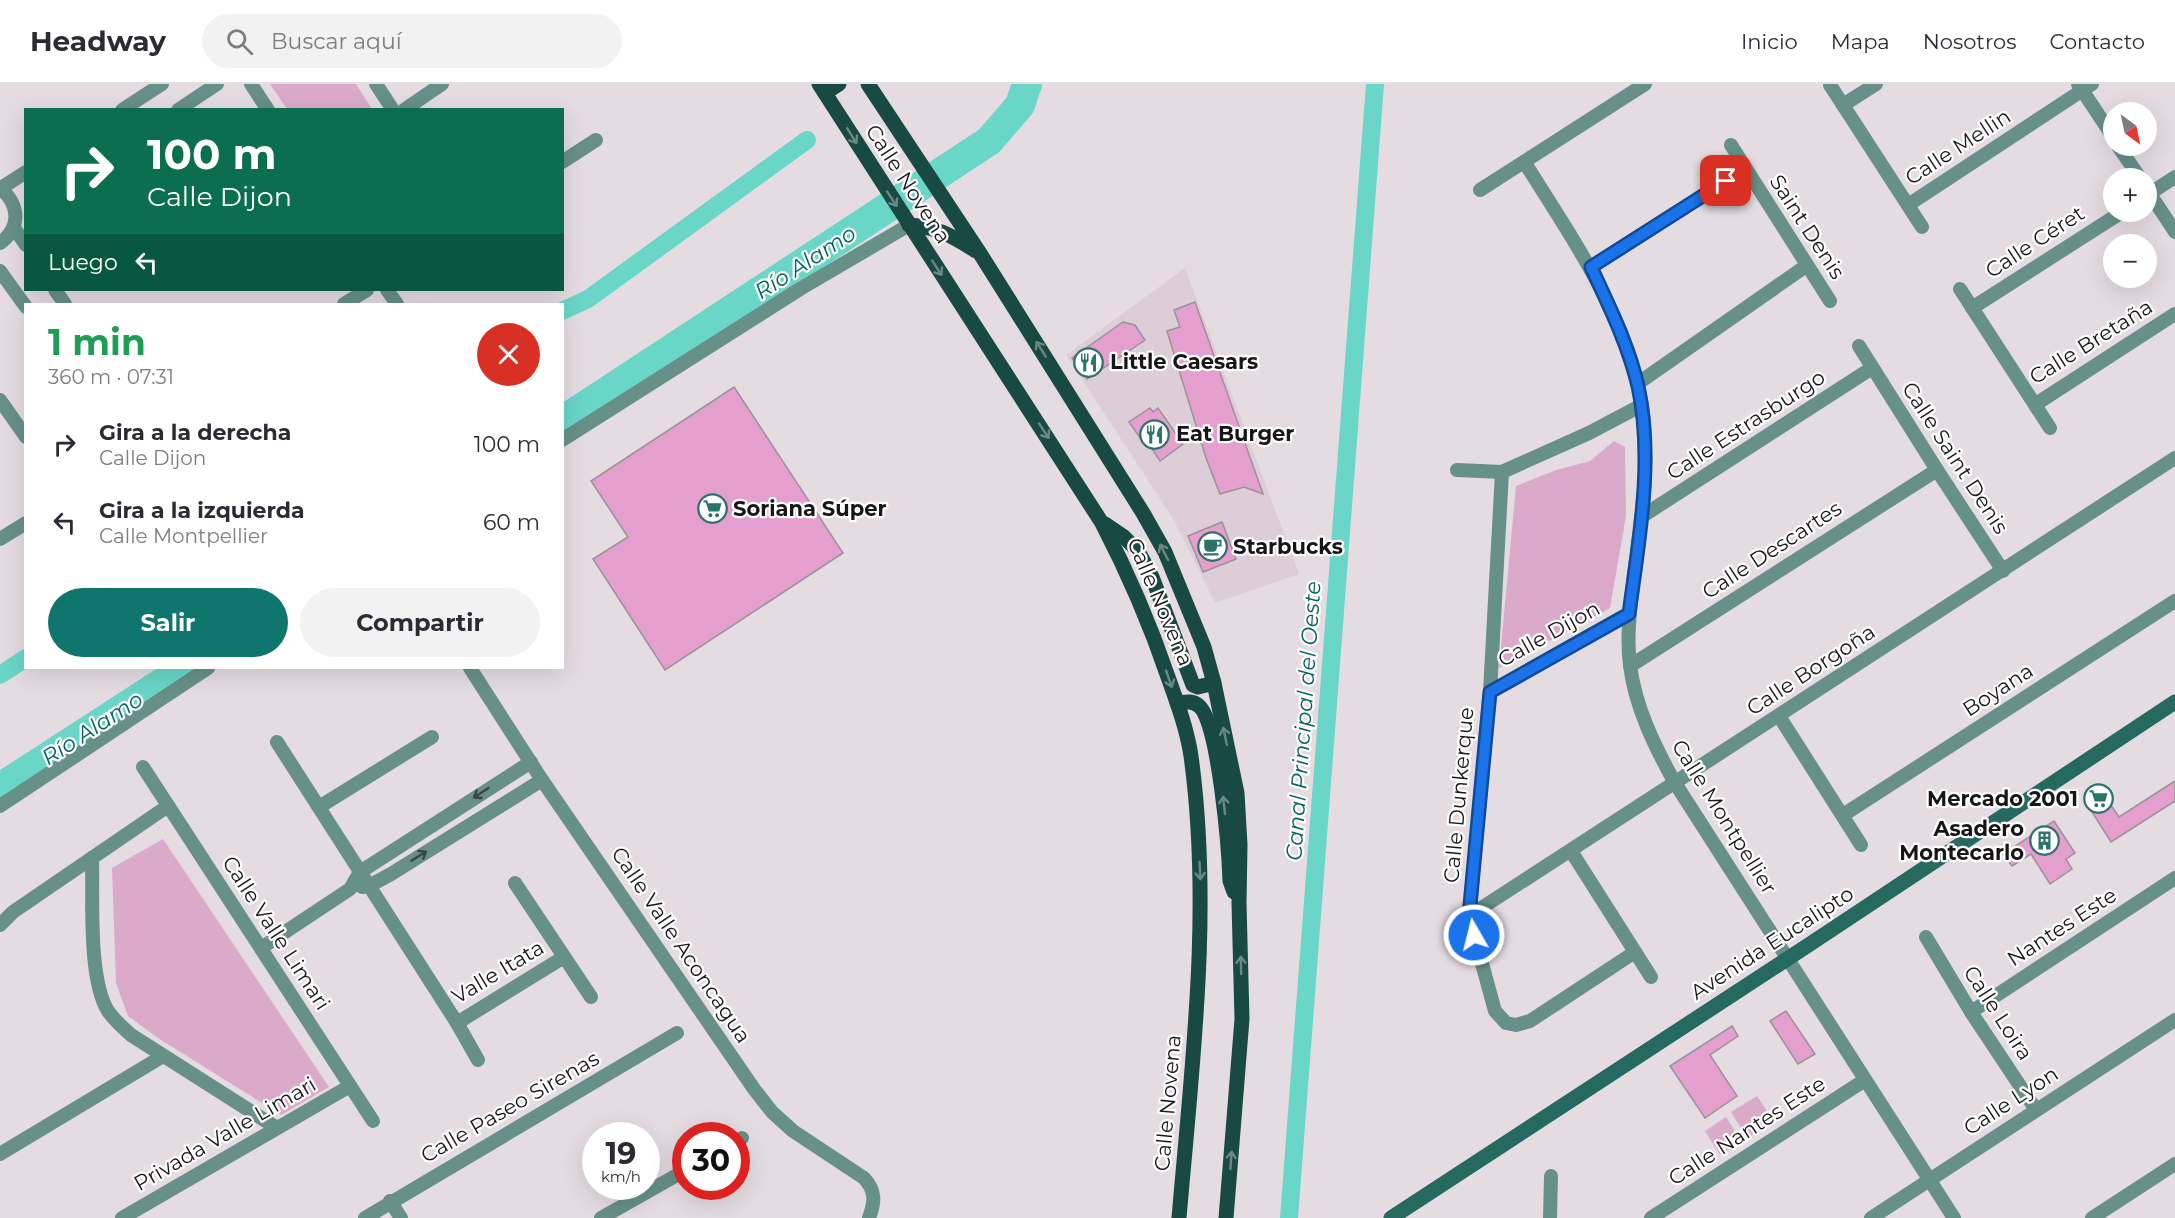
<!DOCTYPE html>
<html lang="es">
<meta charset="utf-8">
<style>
body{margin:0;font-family:Montserrat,sans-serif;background:#f2f2f3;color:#2b2b33;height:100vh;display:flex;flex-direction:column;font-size:22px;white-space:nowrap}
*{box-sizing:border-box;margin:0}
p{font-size:20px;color:#7c7c81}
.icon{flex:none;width:33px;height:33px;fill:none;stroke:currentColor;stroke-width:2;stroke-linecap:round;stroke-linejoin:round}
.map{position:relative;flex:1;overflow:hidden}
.side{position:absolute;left:24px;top:219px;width:540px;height:366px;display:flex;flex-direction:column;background:#fff;border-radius:0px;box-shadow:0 6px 24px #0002}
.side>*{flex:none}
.hud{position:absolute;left:24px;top:24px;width:540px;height:183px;border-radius:0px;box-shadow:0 6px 24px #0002;background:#0b6e4f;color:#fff;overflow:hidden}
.needle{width:39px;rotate:147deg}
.tools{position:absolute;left:2103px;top:18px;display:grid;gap:12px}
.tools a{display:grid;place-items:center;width:54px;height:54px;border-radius:50%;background:#fff;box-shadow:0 6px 24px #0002;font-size:30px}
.speed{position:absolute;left:582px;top:1038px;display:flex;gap:12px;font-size:30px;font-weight:700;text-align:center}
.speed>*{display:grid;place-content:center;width:78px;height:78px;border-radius:50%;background:#fff;box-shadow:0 6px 24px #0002;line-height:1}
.speed small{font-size:15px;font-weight:400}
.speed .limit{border:9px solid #d22;background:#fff;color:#111}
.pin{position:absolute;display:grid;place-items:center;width:51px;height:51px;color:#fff;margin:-26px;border-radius:12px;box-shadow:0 3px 9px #0006}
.me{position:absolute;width:66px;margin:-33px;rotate:352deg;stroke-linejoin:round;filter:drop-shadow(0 0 4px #0008)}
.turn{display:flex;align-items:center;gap:21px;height:126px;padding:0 24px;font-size:27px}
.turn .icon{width:78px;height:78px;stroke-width:2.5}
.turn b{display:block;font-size:42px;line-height:51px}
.then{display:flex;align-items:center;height:57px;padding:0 24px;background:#0003;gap:12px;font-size:22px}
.round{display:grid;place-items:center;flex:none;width:63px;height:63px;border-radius:32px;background:#f2f2f3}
.head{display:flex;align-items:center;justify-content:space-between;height:102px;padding:0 24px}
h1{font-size:36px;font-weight:700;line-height:45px;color:#1e9e55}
.action{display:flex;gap:12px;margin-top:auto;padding:12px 24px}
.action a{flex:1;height:69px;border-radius:36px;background:#0f766e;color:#fff;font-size:24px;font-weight:700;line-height:69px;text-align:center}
.action a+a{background:#f2f2f3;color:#2b2b33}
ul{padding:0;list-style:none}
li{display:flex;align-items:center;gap:18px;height:78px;padding:0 24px}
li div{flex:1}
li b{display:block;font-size:22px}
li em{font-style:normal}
header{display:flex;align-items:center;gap:36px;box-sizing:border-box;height:84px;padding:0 30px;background:#fff;border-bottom:2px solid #e1e1e2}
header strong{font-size:28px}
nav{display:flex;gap:33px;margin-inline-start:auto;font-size:21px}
.search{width:420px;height:54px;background:#f2f2f3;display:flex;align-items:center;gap:15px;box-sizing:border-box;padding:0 21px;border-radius:33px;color:#7c7c81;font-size:22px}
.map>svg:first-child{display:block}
.built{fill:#ddcdd7}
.green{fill:#dbaacb}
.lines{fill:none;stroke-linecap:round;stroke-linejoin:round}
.canal{stroke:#6ad6c7;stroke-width:18}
.river{stroke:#6ad6c7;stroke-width:30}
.building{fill:#e59fcf;stroke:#9b9298;stroke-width:1.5}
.street{stroke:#679089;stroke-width:14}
.secondary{stroke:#256961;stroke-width:15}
.primary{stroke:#194943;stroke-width:15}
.oneway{stroke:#6a8985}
.oneway2{stroke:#384645}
.route-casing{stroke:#114b97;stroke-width:15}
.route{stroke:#1a73e8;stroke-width:10}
.labels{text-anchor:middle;stroke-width:4.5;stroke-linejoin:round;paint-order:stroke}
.street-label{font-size:21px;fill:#181517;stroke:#fff}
.poi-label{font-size:21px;font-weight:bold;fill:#181517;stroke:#fff;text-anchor:start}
.water-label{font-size:22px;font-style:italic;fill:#02635a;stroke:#fff}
</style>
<header>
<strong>Headway</strong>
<div class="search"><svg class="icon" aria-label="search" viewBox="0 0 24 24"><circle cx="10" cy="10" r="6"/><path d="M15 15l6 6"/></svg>Buscar aquí</div>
<nav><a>Inicio</a><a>Mapa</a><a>Nosotros</a><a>Contacto</a></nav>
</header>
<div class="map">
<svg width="2175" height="1134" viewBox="0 0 2175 1134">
<rect width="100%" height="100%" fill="#e5dce2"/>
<!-- built -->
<polygon class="built" points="1185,184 1299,490 1215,519 1172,433 1066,271"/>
<!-- green -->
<g class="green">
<polygon points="270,0 356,0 372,25 287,25"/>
<polygon points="1614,357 1625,363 1626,432 1610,524 1499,584 1516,402 1556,386 1590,377"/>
<polygon points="163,755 329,1003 281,1031 158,954 128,932 116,899 112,784"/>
<polygon points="1757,1012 1774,1038 1747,1054 1731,1028"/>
<polygon points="1726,1033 1742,1058 1720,1071 1705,1047"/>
</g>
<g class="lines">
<!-- canal -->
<g class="canal">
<polyline points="562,227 588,215 807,56"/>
<polyline points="0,591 26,574"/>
<polyline points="1289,1134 1375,0"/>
</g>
<!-- river -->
<g class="river">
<polyline points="562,337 989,57 1020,21 1027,0"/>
<polyline points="0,704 185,584"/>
</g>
</g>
<!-- building -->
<g class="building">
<polygon points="1195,218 1263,410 1244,403 1220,410 1206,374 1167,247 1180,243 1174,226"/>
<polygon points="1123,238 1135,241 1145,256 1087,295 1072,274"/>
<polygon points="734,303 843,469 665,586 593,475 628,453 591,397"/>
<polygon points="1150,324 1153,328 1158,324 1183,360 1160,377 1148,359 1145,361 1129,338"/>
<polygon points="1222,438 1236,475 1203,488 1188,452"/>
<polygon points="2175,697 2175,717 2111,758 2085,717 2097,709 2107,715 2119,733"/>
<polygon points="2054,737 2075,769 2066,775 2072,785 2050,800 2031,770 2012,782 2003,770"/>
<polygon points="1786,927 1815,970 1798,980 1770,937"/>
<polygon points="1732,942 1738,952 1710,971 1737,1012 1705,1034 1670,982"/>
</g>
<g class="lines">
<!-- street -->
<g class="street">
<polyline points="251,0 268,26"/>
<polyline points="376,0 393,26"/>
<polyline points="2078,0 2114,54"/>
<polyline points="1830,1 1922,143"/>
<polyline points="1843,21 1876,0"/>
<polyline points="122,26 162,0"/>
<polyline points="178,26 217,0"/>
<polyline points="404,26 442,0"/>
<polyline points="1731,61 1830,217"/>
<polyline points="2118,62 2140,94"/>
<polyline points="562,78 596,56"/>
<path d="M 1525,79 C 1575,159 1633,240 1644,336 C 1649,387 1641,440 1634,490 C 1631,520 1626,551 1630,581 C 1635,623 1655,663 1675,699 L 1954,1134"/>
<path d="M 0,104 C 19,120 22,143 0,159"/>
<polyline points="1,104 26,88"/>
<polyline points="2146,104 2175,148"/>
<polyline points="1480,106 1645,0"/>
<polyline points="2146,112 2175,93"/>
<polyline points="1908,121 2092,0"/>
<polyline points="14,144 26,161"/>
<polyline points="1591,183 1745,85"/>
<polyline points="0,187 26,223"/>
<polyline points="1960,205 2050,344"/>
<polyline points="55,206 65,220"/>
<polyline points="387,206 397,220"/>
<polyline points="344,220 367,206"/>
<polyline points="1972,224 2122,128"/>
<polyline points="1859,262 1937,386 2003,487"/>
<polyline points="1637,300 1806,182"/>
<polyline points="0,316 26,353"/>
<polyline points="2036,320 2175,230"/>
<polyline points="562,356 800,205 909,141"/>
<polyline points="1457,386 1502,388 1589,349 1642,321"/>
<polyline points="1502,388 1490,608 1469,832 1495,927 1506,939 1516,941 1530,937 1635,868"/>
<polyline points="1641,433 1872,284"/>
<polyline points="0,455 26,439"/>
<polyline points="1630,582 1937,386"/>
<path d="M 470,584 L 542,696 L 754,1005 L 772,1028 L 793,1047 L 864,1094 C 876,1107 875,1118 869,1134"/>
<polyline points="1490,608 1629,529"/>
<polyline points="1779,632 1861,761"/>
<polyline points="277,658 457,939 478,976"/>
<polyline points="143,683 373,1037"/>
<polyline points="0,722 208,584"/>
<polyline points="319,723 432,653"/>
<polyline points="1843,731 2175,517"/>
<polyline points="1571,767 1651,893"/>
<path d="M 92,774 C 93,814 88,895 108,927 C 114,936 122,943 131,951 L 277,1044"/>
<polyline points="515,799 591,913"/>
<polyline points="362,803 369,802 391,790 542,696"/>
<polyline points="1469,832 2175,374"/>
<polyline points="0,841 13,828 168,722"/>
<polyline points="1926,853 1971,928 2036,1026"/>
<polyline points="261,864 350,805 360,788 531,678"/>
<polyline points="1971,928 2175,794"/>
<polyline points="457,939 564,873"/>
<polyline points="736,1058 742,1054"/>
<polyline points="0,1070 163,972"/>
<polyline points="390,1117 401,1134"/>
<polyline points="122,1134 350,1002"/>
<polyline points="365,1134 677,949"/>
<polyline points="601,1134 686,1086"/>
<polyline points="1550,1134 1551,1092"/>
<polyline points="1651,1134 1865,996"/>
<polyline points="1871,1134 2175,936"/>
<polyline points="2092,1134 2175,1080"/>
</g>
<!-- secondary -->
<polyline class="secondary" points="1391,1134 1807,862 2175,618"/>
<!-- primary -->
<g class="primary">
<path d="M 819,0 L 1102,439 C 1128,489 1150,540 1168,593 C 1177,618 1187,645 1191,672 C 1212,825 1192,981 1179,1134"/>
<polyline points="868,0 981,171 1143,429 1165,468 1204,563 1214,599 1237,709 1240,761 1239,819 1242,935 1226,1134"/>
<polyline points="825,9 839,0"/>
<path d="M 909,141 C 938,143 952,152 976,167"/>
<polyline points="1105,440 1124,453 1138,467 1152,493 1193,601 1198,603 1214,599"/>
<path d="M 1177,619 C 1186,618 1192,616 1199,622 C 1219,638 1229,768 1230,797 L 1234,808"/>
</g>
</g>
<!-- one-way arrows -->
<defs><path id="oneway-shaft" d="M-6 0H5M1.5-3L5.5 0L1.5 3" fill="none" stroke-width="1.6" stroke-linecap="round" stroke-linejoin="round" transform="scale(1.5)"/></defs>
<g class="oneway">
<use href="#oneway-shaft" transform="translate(852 52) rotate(58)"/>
<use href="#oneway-shaft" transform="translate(892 115) rotate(57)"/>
<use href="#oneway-shaft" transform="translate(937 184) rotate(57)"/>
<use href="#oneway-shaft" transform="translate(1041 265) rotate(-122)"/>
<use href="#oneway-shaft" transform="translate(1044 347) rotate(57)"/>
<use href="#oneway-shaft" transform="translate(1164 468) rotate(-117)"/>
<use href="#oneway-shaft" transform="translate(1169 595) rotate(71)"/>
<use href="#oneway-shaft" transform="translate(1225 652) rotate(-102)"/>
<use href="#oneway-shaft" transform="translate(1224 721) rotate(-96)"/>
<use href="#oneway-shaft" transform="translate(1200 787) rotate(87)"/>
<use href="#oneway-shaft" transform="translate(1241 881) rotate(-91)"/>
<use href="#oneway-shaft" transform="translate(1231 1076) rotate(-86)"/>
</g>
<g class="oneway2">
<use href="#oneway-shaft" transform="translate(481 709) rotate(147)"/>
<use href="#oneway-shaft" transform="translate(419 772) rotate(-32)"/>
</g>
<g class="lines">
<defs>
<path id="route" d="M 1474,851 L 1469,832 L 1490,608 L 1629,530 C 1639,455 1654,377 1638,302 C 1628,260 1609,222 1591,183 L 1726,97"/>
</defs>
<!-- route casing -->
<use href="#route" class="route-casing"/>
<!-- route -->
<use href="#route" class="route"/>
</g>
<!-- icons -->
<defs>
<symbol id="restaurant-ring" viewBox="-11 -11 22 22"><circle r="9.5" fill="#fff" stroke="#2c736a" stroke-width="1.5"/><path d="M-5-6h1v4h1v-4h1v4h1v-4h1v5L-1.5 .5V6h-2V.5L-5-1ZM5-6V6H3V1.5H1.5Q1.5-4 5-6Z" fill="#2c736a"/></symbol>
<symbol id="supermarket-ring" viewBox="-11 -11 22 22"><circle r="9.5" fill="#fff" stroke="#2c736a" stroke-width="1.5"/><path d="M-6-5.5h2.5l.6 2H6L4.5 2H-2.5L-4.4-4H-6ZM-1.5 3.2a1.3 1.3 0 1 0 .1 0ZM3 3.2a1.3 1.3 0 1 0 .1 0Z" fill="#2c736a"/></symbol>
<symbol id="cafe-ring" viewBox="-11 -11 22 22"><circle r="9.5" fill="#fff" stroke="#2c736a" stroke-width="1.5"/><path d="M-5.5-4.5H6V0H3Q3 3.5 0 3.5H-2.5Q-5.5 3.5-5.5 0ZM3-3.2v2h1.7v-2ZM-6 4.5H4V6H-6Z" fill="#2c736a"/></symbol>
<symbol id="building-ring" viewBox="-11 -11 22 22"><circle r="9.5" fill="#fff" stroke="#2c736a" stroke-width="1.5"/><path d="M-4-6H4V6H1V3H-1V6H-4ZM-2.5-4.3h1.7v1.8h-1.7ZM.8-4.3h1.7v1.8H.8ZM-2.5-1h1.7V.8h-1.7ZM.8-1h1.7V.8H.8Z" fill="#2c736a"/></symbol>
</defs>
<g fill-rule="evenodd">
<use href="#restaurant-ring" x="1072" y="262" width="33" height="33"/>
<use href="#restaurant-ring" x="1138" y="334" width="33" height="33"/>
<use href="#supermarket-ring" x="696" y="408" width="33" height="33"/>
<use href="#cafe-ring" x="1196" y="446" width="33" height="33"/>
<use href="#supermarket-ring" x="2082" y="698" width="33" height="33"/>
<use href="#building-ring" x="2028" y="740" width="33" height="33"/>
</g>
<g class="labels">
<!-- street labels -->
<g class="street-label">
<text transform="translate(1958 63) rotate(-33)" y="7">Calle Mellin</text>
<text transform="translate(908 100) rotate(57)" y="7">Calle Novena</text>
<text transform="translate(1807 143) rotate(57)" y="7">Saint Denis</text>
<text transform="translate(2035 158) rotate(-33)" y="7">Calle Céret</text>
<text transform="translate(2091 258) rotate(-32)" y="7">Calle Bretaña</text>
<text transform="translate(1746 341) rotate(-33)" y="7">Calle Estrasburgo</text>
<text transform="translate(1955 374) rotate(57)" y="7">Calle Saint Denis</text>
<text transform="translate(1772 466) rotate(-33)" y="7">Calle Descartes</text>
<text transform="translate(1160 518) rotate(67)" y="7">Calle Novena</text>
<text transform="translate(1549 550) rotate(-29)" y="7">Calle Dijon</text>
<text transform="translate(1811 586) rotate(-33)" y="7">Calle Borgoña</text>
<text transform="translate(1998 606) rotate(-33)" y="7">Boyana</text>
<text transform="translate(1459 711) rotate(-85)" y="7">Calle Dunkerque</text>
<text transform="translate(1724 733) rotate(58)" y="7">Calle Montpellier</text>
<text transform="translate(2062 843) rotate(-33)" y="7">Nantes Este</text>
<text transform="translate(276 849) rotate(57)" y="7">Calle Valle Limari</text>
<text transform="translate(1772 859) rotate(-33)" y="7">Avenida Eucalipto</text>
<text transform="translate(681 861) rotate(56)" y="7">Calle Valle Aconcagua</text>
<text transform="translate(498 888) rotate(-31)" y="7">Valle Itata</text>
<text transform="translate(1998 929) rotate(57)" y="7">Calle Loira</text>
<text transform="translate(2011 1017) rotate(-33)" y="7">Calle Lyon</text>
<text transform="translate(1168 1019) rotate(-85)" y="7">Calle Novena</text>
<text transform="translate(510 1023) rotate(-30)" y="7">Calle Paseo Sirenas</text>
<text transform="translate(1747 1047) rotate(-33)" y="7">Calle Nantes Este</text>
<text transform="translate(225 1050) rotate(-30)" y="7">Privada Valle Limari</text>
</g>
<!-- poi labels -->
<g class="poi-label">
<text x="1110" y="285">Little Caesars</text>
<text x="1176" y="357">Eat Burger</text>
<text x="733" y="432">Soriana Súper</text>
<text x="1233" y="470">Starbucks</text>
<text x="2078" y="722" text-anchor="end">Mercado 2001</text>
<text x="2024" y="752" text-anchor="end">Asadero<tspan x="2024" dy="24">Montecarlo</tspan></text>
</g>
<!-- water labels -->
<g class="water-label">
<text transform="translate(805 178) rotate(-33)" y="8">Río Alamo</text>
<text transform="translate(1303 637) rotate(-86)" y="8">Canal Principal del Oeste</text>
<text transform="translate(92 644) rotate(-33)" y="8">Río Alamo</text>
</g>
</g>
</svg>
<div class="tools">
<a><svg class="needle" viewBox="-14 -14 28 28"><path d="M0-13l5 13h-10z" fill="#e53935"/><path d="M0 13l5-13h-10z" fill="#7c7c81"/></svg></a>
<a>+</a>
<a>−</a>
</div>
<div class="speed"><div>19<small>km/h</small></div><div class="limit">30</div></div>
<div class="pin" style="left:1726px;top:97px;background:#d93025"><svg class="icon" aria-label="arrive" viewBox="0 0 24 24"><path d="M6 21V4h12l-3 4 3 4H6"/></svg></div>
<svg class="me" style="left:1474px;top:851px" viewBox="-20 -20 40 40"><circle r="17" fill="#1a73e8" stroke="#fff" stroke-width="3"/><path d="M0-11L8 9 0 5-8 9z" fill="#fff"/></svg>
<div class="hud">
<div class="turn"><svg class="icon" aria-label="right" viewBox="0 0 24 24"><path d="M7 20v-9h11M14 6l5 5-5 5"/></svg><div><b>100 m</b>Calle Dijon</div></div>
<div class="then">Luego<svg class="icon" aria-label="left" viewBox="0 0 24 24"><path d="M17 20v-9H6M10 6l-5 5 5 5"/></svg></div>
</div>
<section class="side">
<div class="head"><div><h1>1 min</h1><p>360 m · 07:31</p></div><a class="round" style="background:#d93025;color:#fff"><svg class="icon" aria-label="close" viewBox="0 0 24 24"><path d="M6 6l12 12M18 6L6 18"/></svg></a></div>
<ul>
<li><svg class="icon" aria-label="right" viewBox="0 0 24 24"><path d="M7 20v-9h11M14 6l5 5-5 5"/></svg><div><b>Gira a la derecha</b><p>Calle Dijon</p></div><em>100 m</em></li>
<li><svg class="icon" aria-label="left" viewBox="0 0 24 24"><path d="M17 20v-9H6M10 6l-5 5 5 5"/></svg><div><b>Gira a la izquierda</b><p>Calle Montpellier</p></div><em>60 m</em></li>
</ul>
<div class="action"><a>Salir</a><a>Compartir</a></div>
</section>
</div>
